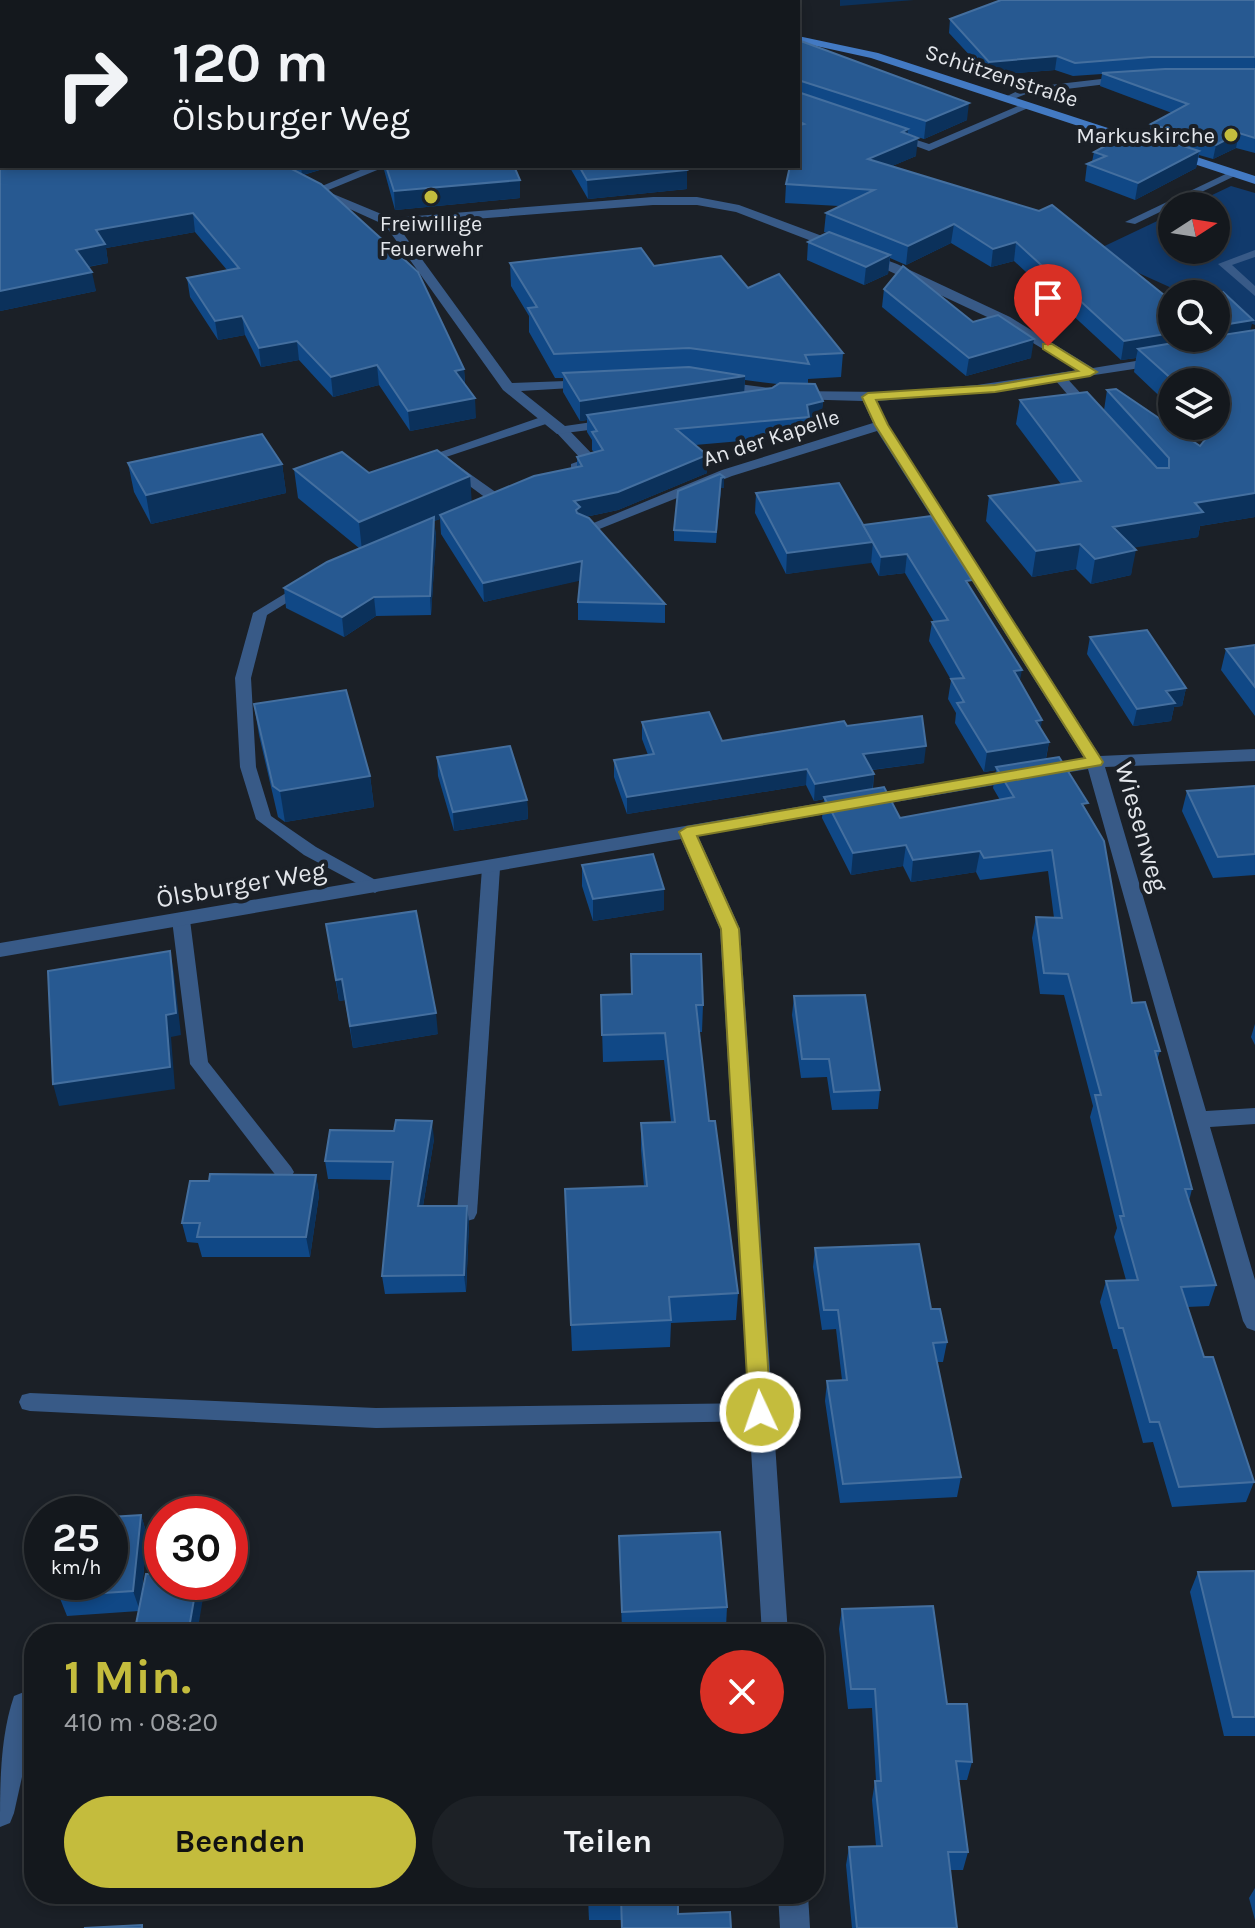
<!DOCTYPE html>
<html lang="de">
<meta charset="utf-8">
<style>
body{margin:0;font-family:Karla,sans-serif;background:#1d2126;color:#f1f3f6;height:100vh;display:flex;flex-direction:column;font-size:30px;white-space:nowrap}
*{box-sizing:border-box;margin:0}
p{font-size:26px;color:#9da0a4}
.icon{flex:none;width:44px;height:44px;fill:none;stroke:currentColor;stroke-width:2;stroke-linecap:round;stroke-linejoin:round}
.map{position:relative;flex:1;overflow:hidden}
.drawer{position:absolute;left:24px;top:1624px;width:800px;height:280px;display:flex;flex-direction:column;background:#14181d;border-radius:32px;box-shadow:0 4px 12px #0003,0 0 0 2px #33373b}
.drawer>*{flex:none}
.guide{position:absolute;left:0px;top:0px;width:800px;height:168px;box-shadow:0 4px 12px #0003,0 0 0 2px #33373b;background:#14181d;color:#f1f3f6;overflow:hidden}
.needle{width:52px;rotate:78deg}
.tools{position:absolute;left:1158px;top:192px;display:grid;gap:16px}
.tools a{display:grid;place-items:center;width:72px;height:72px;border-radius:50%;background:#14181d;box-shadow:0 4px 12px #0003,0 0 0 2px #33373b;font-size:40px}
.speed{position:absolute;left:24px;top:1496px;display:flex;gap:16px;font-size:40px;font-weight:700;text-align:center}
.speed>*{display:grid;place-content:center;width:104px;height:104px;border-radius:50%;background:#14181d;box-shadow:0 4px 12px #0003,0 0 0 2px #33373b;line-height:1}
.speed small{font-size:20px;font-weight:400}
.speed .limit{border:12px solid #d22;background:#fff;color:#111}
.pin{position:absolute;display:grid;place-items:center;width:68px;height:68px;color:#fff;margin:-82px -34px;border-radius:50% 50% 50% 0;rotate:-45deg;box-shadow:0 0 8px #0007}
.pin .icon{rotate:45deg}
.me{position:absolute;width:88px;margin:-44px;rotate:357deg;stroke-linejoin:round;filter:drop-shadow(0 0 6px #0008)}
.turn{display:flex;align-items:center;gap:28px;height:168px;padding:0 40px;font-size:36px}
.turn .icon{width:104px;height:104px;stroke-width:2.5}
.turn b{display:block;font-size:56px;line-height:68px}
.round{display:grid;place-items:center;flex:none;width:84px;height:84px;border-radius:42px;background:#1d2126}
.overview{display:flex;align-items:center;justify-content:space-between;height:136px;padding:0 40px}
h1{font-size:48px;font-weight:700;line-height:60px;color:#c4bc3d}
.primary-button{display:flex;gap:16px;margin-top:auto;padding:16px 40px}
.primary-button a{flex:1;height:92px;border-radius:48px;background:#c4bc3d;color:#111;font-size:32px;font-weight:700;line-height:92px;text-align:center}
.primary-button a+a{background:#1d2126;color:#f1f3f6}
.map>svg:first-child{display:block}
.green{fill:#113a6c}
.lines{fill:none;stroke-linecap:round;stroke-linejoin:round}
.lane{fill:#385a87;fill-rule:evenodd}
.street{fill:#385a87;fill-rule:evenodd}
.secondary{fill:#437ac3;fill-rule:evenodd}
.wall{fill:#104886;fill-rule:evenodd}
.shaded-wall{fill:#0b315b}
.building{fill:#275991;stroke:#446f9f;stroke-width:2}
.route{fill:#c4bc3d;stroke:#7f7a28;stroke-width:2}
.poi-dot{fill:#c4bc3d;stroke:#1b2027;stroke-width:3}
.labels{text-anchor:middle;stroke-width:8;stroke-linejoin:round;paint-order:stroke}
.far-street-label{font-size:22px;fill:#e3e6eb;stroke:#1b2027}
.far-poi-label{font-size:22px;fill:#e3e6eb;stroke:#1b2027;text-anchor:end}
.street-label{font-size:26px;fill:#e3e6eb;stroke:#1b2027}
</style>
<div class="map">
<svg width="1255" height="1928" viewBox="0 0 1255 1928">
<rect width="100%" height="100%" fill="#1b2027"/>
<!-- green -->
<polygon class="green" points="1231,186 1255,193 1255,325 1216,308 1216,294 1185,294 1092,252 1172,214 1172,250 1216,250 1216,206 1189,206"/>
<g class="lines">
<!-- lane -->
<g class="lane">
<polygon points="1232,171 1241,173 1135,224 1125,222"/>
<polygon points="1255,250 1255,257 1232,265 1255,286 1255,296 1218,264"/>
<polygon points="1056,375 1064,375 1095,409 1095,415 1085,415 1056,381"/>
<polygon points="547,415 553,419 552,422 446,457 504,498 504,504 494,504 429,456"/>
<polygon points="562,427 567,428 596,458 596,464 576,471 571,470 571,464 582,460 555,431"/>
<polygon points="304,582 309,583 309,589 267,615 251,678 256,767 271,816 316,847 381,883 384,887 375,893 304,855 256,819 240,767 235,678 253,613"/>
<polygon points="491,862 500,868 477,1213 474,1219 467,1221 460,1219 457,1213 482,868"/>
<polygon points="181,914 190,920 208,1062 291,1167 294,1172 291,1177 277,1177 190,1064 172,920"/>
<polygon points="30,1393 376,1408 760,1403 768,1405 771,1412 768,1419 760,1421 376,1428 30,1411 22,1409 19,1402 22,1395"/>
</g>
<!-- street -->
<g class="street">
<polygon points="81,0 91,0 92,2 82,2"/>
<polygon points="664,0 675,0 663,2"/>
<polygon points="1127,76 1131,77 1131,81 1026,94 1009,101 1003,98 1024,88"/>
<polygon points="1025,103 1035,105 929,151 886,135 892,132 929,144"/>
<polygon points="370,166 387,166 326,191 391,218 653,197 697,197 739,205 897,264 1010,317 1093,368 1160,357 1167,361 1160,365 977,393 877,401 888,425 1100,756 1255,749 1255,761 1105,767 1206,1111 1255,1108 1255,1124 1210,1127 1255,1280 1255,1331 1247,1328 1243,1321 1088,769 698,836 740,929 788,1634 762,1634 720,929 681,839 0,957 0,943 1084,758 877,431 732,476 587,534 579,529 722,470 873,423 863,401 792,399 715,387 715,381 792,391 885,392 977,385 1078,370 1000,323 887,270 736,212 697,205 653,205 397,225 512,383 593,380 593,386 588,387 521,391 565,426 613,419 620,423 613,427 557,434 503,390 385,225 310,191"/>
<path d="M 24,1692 L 34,1696 L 34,1723 L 14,1813 L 10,1823 L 0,1827 C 0,1783 0,1737 14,1696 Z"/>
<polygon points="778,1894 808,1894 810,1928 780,1928"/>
</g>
<!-- secondary -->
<polygon class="secondary" points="798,36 878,53 1255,176 1255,184 871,58 798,42"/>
</g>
<!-- wall -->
<g class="wall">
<polygon points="1255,0 1255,153 1236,148 1213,159 1199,155 1196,168 1135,200 1085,181 1087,164 1092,162 1094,152 1149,135 1151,124 1172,113 1100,86 1102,74 1073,76 1055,70 988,75 949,33 950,19"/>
<polygon points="798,40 967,120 924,139 908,134 916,156 892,166 1169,299 1250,330 1255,330 1255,517 1200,526 1198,537 1134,547 1131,575 1091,584 1076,569 1032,577 986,521 989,496 1061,484 1016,424 1020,400 1104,410 1107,390 1200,446 1205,439 1192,426 1216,426 1216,382 1172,382 1172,408 1134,372 1136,358 1121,360 1014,261 991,267 951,243 906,265 890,258 888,274 864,285 807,260 808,242 828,233 824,232 826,213 839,206 785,203 786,184 798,166"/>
<polygon points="0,128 2,166 137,169 153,166 333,166 303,175 464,369 465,384 476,418 410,431 379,385 333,397 299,360 261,367 245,335 218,340 190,297 187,278 227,270 195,232 106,248 108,263 88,267 96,291 0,311"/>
<polygon points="383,166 514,166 520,180 520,198 395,210"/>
<polygon points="569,166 684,166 687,189 588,199"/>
<path d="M 510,263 L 654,266 L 748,288 L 843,353 L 841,377 L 808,379 L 808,384 L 823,401 L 821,418 L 809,422 L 808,435 L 695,445 L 707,455 L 707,473 L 618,510 L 585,517 L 665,604 L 665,623 L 578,620 L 578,602 L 580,580 L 484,602 L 441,534 L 440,519 L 434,521 L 436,536 L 431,615 L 376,616 L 344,637 L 286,608 L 284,588 L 359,548 L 298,498 L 294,469 L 470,476 L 471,502 L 577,467 L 577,457 L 594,452 L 592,450 L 592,440 L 587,432 L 587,420 L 580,421 L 563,392 L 563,378 L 555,378 L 529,332 L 529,316 L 511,286 ZM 745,380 L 777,384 L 772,388 L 744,392 Z"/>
<polygon points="884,289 973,322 1031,358 966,376 882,307"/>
<polygon points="128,463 282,464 286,493 151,524 134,492"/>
<polygon points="724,477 724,488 721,488 716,543 674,541 674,530"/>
<polygon points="756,493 863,525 971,589 1020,682 1041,729 1049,742 1046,759 1087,811 1132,1003 1160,1051 1157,1060 1192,1189 1189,1201 1216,1285 1209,1306 1187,1307 1204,1357 1254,1482 1246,1502 1172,1507 1153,1442 1143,1443 1117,1349 1113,1349 1100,1302 1106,1281 1126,1280 1114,1237 1117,1228 1090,1117 1093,1106 1064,995 1040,994 1032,938 1036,917 1054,918 1048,871 980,880 976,872 911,882 903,866 851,875 822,818 824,799 814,801 806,785 627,814 614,777 614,760 648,755 642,739 642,722 722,741 847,726 924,763 872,770 874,774 873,788 900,818 1000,800 993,788 996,770 984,772 955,723 956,713 948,699 951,680 929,641 932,622 934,622 905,573 879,576 871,562 786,574 755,513"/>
<polygon points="1090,637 1186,688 1182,706 1174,707 1171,721 1133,726 1087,654"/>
<polygon points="1255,645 1255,716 1221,670 1226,649"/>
<polygon points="254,704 370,776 374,807 285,822 278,817 259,735"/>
<polygon points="437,757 527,800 528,819 454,831 438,776"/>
<polygon points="1255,786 1255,875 1213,878 1182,811 1187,791"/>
<polygon points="582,865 664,910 593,921 582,886"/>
<polygon points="326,924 438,1034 353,1048 345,1000 339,1001"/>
<polygon points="601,995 703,1005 702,1032 699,1032 709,1121 738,1293 736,1320 671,1323 670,1347 572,1351 565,1189 644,1186 641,1150 641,1123 671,1122 664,1060 603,1062"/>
<polygon points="794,996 880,1090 878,1109 832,1110 827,1077 801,1078 792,1015"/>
<polygon points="1255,1024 1255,1045 1251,1037"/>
<polygon points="434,1139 423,1206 467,1206 469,1224 466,1292 385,1294 382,1276 391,1180 328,1179 325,1161"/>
<polygon points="316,1175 319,1195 310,1257 202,1257 198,1243 187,1242 182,1223 209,1181"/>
<polygon points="815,1248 931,1309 947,1342 943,1362 937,1362 961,1477 957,1497 840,1503 825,1401 827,1381 842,1380 836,1329 822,1330 813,1267"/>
<polygon points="141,1515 147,1535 141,1601 204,1592 139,1611 67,1616 59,1596"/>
<polygon points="619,1536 727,1607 726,1627 622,1631"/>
<polygon points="1255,1571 1255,1736 1224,1736 1190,1592 1198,1572"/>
<polygon points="842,1609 947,1704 972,1762 967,1780 958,1780 968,1852 963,1870 950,1870 957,1928 852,1928 846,1865 849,1847 876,1846 872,1800 875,1781 876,1781 872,1708 848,1709 839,1629"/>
<polygon points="1255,1888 1255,1920 1249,1898"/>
<polygon points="678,1894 678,1914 621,1920 589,1920 588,1898"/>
</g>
<!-- shaded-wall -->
<g class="shaded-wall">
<polygon points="840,0 914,0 840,6"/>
<polygon points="1057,56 1055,70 988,75 989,62"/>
<polygon points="969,103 967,120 924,139 926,121"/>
<polygon points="908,129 907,142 918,138 916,156 866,177 868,159 902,132"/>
<polygon points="1239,133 1236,148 1213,159 1216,145"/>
<polygon points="1199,151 1196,168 1135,200 1138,183"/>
<polygon points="301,166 333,166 302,175"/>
<polygon points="687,170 687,189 588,199 587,180"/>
<polygon points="520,180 520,198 395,210 394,191"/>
<polygon points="193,213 195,232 106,248 108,263 80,268 76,250 96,230"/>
<polygon points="954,224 951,243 906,265 908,246"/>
<polygon points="1016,242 1014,261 991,267 993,249"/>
<polygon points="890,255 888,274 864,285 866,267"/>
<polygon points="92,272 96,291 0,311 0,291"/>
<polygon points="242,316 245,335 218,340 215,321"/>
<polygon points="1253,320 1248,339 1138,349 1136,358 1121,360 1124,341 1172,333 1172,338 1216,338 1216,326"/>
<polygon points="1034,339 1031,358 966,376 969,358"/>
<polygon points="297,341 299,360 261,367 259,348"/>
<polygon points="377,365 379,385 333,397 331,377"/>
<polygon points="464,369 465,389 455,371"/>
<polygon points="745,376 744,395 587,415 587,420 580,421 580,401"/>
<polygon points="475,398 476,418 410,431 408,411"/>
<polygon points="823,401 821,418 809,422 807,405"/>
<polygon points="707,455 707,473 618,510 580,518 580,525 574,501"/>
<polygon points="282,464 286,493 151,524 146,495"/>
<polygon points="470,476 472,505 440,515 440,519 434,521 436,536 431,615 430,596 362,551 359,522"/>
<polygon points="724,477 724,488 721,488 716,543 721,478"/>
<polygon points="1255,493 1255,517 1200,526 1198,537 1109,552 1113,527 1195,503"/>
<polygon points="873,542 871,563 786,574 787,553"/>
<polygon points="1080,544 1076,569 1032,577 1036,551"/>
<polygon points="1136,550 1131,575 1091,584 1095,559"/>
<polygon points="907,554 905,573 879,576 881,557"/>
<polygon points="582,561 583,580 484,602 483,583"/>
<polygon points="374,597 376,616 344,637 342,617"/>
<polygon points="1022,670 1018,690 1014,671"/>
<polygon points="1186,688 1182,706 1174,707 1171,721 1133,726 1137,709 1166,691"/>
<polygon points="1042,720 1039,740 1036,721"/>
<polygon points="1049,742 1045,762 996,767 996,770 984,772 987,752"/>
<polygon points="926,746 924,763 862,771 863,754"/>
<polygon points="807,769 806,785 627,814 627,797"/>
<polygon points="874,774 872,791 824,797 824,799 814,801 815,784"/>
<polygon points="370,776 374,807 285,822 280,791"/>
<polygon points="527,800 528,819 454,831 453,812"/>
<polygon points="906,845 903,866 851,875 853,853"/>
<polygon points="980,851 976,872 911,882 913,860"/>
<polygon points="664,889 664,910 593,921 593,899"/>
<polygon points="170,951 174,973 181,1035 171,1037 175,1089 59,1106 53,1084 166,1015"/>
<polygon points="342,979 345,1000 339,1001 336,980"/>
<polygon points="436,1013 438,1034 353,1048 350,1026"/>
<polygon points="432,1121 434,1139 420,1224 418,1206"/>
<polygon points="316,1175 319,1195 310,1257 306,1237"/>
<polygon points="467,1206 469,1224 466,1292 464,1275"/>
<polygon points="141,1515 147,1535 140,1611 133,1591"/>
<polygon points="197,1582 201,1582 204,1592 197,1634 188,1634"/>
</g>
<!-- building -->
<g class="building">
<polygon points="1001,0 1255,0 1255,57 1151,57 1075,63 1057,56 989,62 950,19"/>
<polygon points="798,40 969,103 926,121 798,80"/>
<polygon points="1165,69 1255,69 1255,138 1239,133 1216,145 1151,124 1188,104 1102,73"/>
<polygon points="798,92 908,129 902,132 918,138 868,159 1039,211 1052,205 1169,299 1172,299 1172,333 1124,341 1016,242 993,249 954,224 908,246 826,213 874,190 786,184 790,166 798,166 798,135 800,125 804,124 798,121"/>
<polygon points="2,127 2,166 134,166 137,169 153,166 286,166 321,184 418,272 464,369 455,371 475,398 408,411 377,365 331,377 297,341 259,348 242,316 215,321 187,278 239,268 193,213 96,230 105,244 76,250 92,272 0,291 0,128"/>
<polygon points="1134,130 1199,151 1138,183 1087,164 1106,156 1094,152"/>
<polygon points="386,166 514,166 520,180 394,191"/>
<polygon points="579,166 684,166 687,170 587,180"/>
<polygon points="829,232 890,255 866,267 808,242"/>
<polygon points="641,248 654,266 721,256 748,288 779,274 843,353 805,355 809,364 689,348 554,354 528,308 537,307 510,263"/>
<polygon points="903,266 973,322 998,315 1034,339 969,358 884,289"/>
<polygon points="1223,292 1253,320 1216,326 1216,294 1207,294"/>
<polygon points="1255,330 1255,493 1195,503 1203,512 1113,527 1136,550 1095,559 1080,544 1036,551 989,496 1081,481 1020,400 1087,392 1157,468 1169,468 1169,458 1107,390 1116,389 1200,446 1219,422 1216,420 1216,382 1175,382 1138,349 1203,338 1216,338 1216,336"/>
<polygon points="689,367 745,376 580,401 563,373"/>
<polygon points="780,383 815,384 823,401 807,405 809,417 676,429 707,455 618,492 574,501 580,507 576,510 577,513 589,518 665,604 578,602 582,561 483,583 440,515 534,476 582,466 577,457 603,450 592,432 597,431 587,415 772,388"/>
<polygon points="262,434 282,464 146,495 128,463"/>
<polygon points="437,450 470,476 359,522 294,469 342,452 369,473"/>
<polygon points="720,474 724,477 721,478 716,532 674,530 678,491"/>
<polygon points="839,483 873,542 787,553 756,493"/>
<polygon points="931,516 972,580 966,581 1022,670 1014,671 1042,720 1036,721 1049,742 987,752 957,703 964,702 951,679 964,678 932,622 948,620 907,554 881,557 863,525"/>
<polygon points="434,517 430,596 374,597 342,617 284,588 327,562"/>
<polygon points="1147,630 1186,688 1166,691 1175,703 1137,709 1090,637"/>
<polygon points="1255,645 1255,687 1226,649"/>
<polygon points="346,690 370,776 280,791 273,786 254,704"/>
<polygon points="709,712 722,741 844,721 847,726 922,716 926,746 863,754 874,774 815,784 807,769 627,797 614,760 654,754 642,722"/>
<polygon points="510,746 527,800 453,812 437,757"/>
<polygon points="1059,757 1088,803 1082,804 1104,841 1132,1003 1145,1002 1160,1051 1155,1051 1192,1189 1185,1189 1216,1285 1181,1287 1204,1357 1213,1357 1254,1482 1179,1487 1159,1422 1150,1422 1123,1328 1119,1328 1106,1281 1138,1280 1120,1216 1124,1216 1095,1095 1101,1095 1068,974 1044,973 1036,917 1062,918 1052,850 984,858 980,851 913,860 906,845 853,853 824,797 884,787 900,818 1014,797 996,767"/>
<polygon points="1255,786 1255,854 1218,857 1187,791"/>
<polygon points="653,854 664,889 593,899 582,865"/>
<polygon points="416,911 436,1013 350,1026 342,979 336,980 326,924"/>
<polygon points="170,951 176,1013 166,1015 170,1067 53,1084 48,971"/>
<polygon points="631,954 701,954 703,1005 696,1005 709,1121 715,1121 738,1293 669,1297 671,1320 571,1325 565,1189 647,1186 641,1123 675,1122 665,1033 602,1035 601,995 632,994"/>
<polygon points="865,995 880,1090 834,1092 829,1059 802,1059 794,996"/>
<polygon points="396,1120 432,1121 418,1206 467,1206 464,1275 382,1276 393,1162 325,1161 330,1130 394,1131"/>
<polygon points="210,1174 316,1175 306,1237 197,1237 200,1223 182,1223 190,1181 209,1181"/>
<polygon points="919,1244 931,1309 940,1309 947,1342 933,1343 961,1477 843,1484 827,1381 847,1380 838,1310 824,1310 815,1248"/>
<polygon points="141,1515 133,1591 59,1596 61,1582 110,1582 110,1517"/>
<polygon points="720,1532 727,1607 622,1612 619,1536"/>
<polygon points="1255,1571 1255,1717 1233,1717 1198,1572"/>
<polygon points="146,1574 162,1574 162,1582 197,1582 188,1634 134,1634"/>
<polygon points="933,1606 947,1704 967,1704 972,1762 956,1761 968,1852 948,1852 957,1928 857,1928 849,1847 882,1846 875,1781 881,1781 875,1689 851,1689 842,1609"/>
<polygon points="588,1894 678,1894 678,1914 730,1912 731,1928 622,1928 621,1898 588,1898"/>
<polygon points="142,1925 142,1928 84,1928"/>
</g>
<!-- route -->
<polygon class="route" points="1043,344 1052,344 1097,372 1090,376 995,392 876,400 888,425 1103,762 1101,765 697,836 739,929 771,1412 768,1418 760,1421 752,1418 749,1412 721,929 679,832 687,827 1085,758 875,425 862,397 868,393 995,385 1078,371 1043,349"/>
<!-- markers -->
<g class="poi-dot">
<circle cx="1231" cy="135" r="8"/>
<circle cx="431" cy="197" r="8"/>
</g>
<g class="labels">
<!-- far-street labels -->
<g class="far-street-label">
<text transform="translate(1002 75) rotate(18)" y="8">Schützenstraße</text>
<text transform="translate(771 437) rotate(-18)" y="8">An der Kapelle</text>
</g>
<!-- far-poi labels -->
<g class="far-poi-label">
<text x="1215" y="143">Markuskirche</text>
<text x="431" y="231" text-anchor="middle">Freiwillige<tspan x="431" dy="25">Feuerwehr</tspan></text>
</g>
<!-- street labels -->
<g class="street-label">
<text transform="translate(1142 827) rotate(74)" y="9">Wiesenweg</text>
<text transform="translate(241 884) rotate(-10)" y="9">Ölsburger Weg</text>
</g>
</g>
</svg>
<div class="tools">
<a><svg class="needle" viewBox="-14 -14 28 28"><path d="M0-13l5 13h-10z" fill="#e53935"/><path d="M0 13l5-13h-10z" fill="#9da0a4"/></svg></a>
<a><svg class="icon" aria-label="search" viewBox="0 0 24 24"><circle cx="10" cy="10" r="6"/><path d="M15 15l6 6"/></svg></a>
<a><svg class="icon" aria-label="layers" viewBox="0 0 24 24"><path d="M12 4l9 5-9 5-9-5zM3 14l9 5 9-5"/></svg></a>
</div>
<div class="speed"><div>25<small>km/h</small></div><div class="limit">30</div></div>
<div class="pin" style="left:1048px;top:346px;background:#d93025"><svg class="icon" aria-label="arrive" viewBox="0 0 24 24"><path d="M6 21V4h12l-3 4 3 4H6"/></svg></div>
<svg class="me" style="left:760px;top:1412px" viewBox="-20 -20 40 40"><circle r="17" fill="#c4bc3d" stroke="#fff" stroke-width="3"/><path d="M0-11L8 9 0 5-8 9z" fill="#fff"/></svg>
<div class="guide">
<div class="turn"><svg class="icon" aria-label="right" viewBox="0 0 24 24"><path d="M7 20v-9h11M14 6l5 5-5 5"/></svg><div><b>120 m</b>Ölsburger Weg</div></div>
</div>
<section class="drawer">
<div class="overview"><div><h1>1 Min.</h1><p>410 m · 08:20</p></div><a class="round" style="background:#d93025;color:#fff"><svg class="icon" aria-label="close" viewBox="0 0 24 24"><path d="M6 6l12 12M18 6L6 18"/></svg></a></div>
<div class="primary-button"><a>Beenden</a><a>Teilen</a></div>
</section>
</div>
